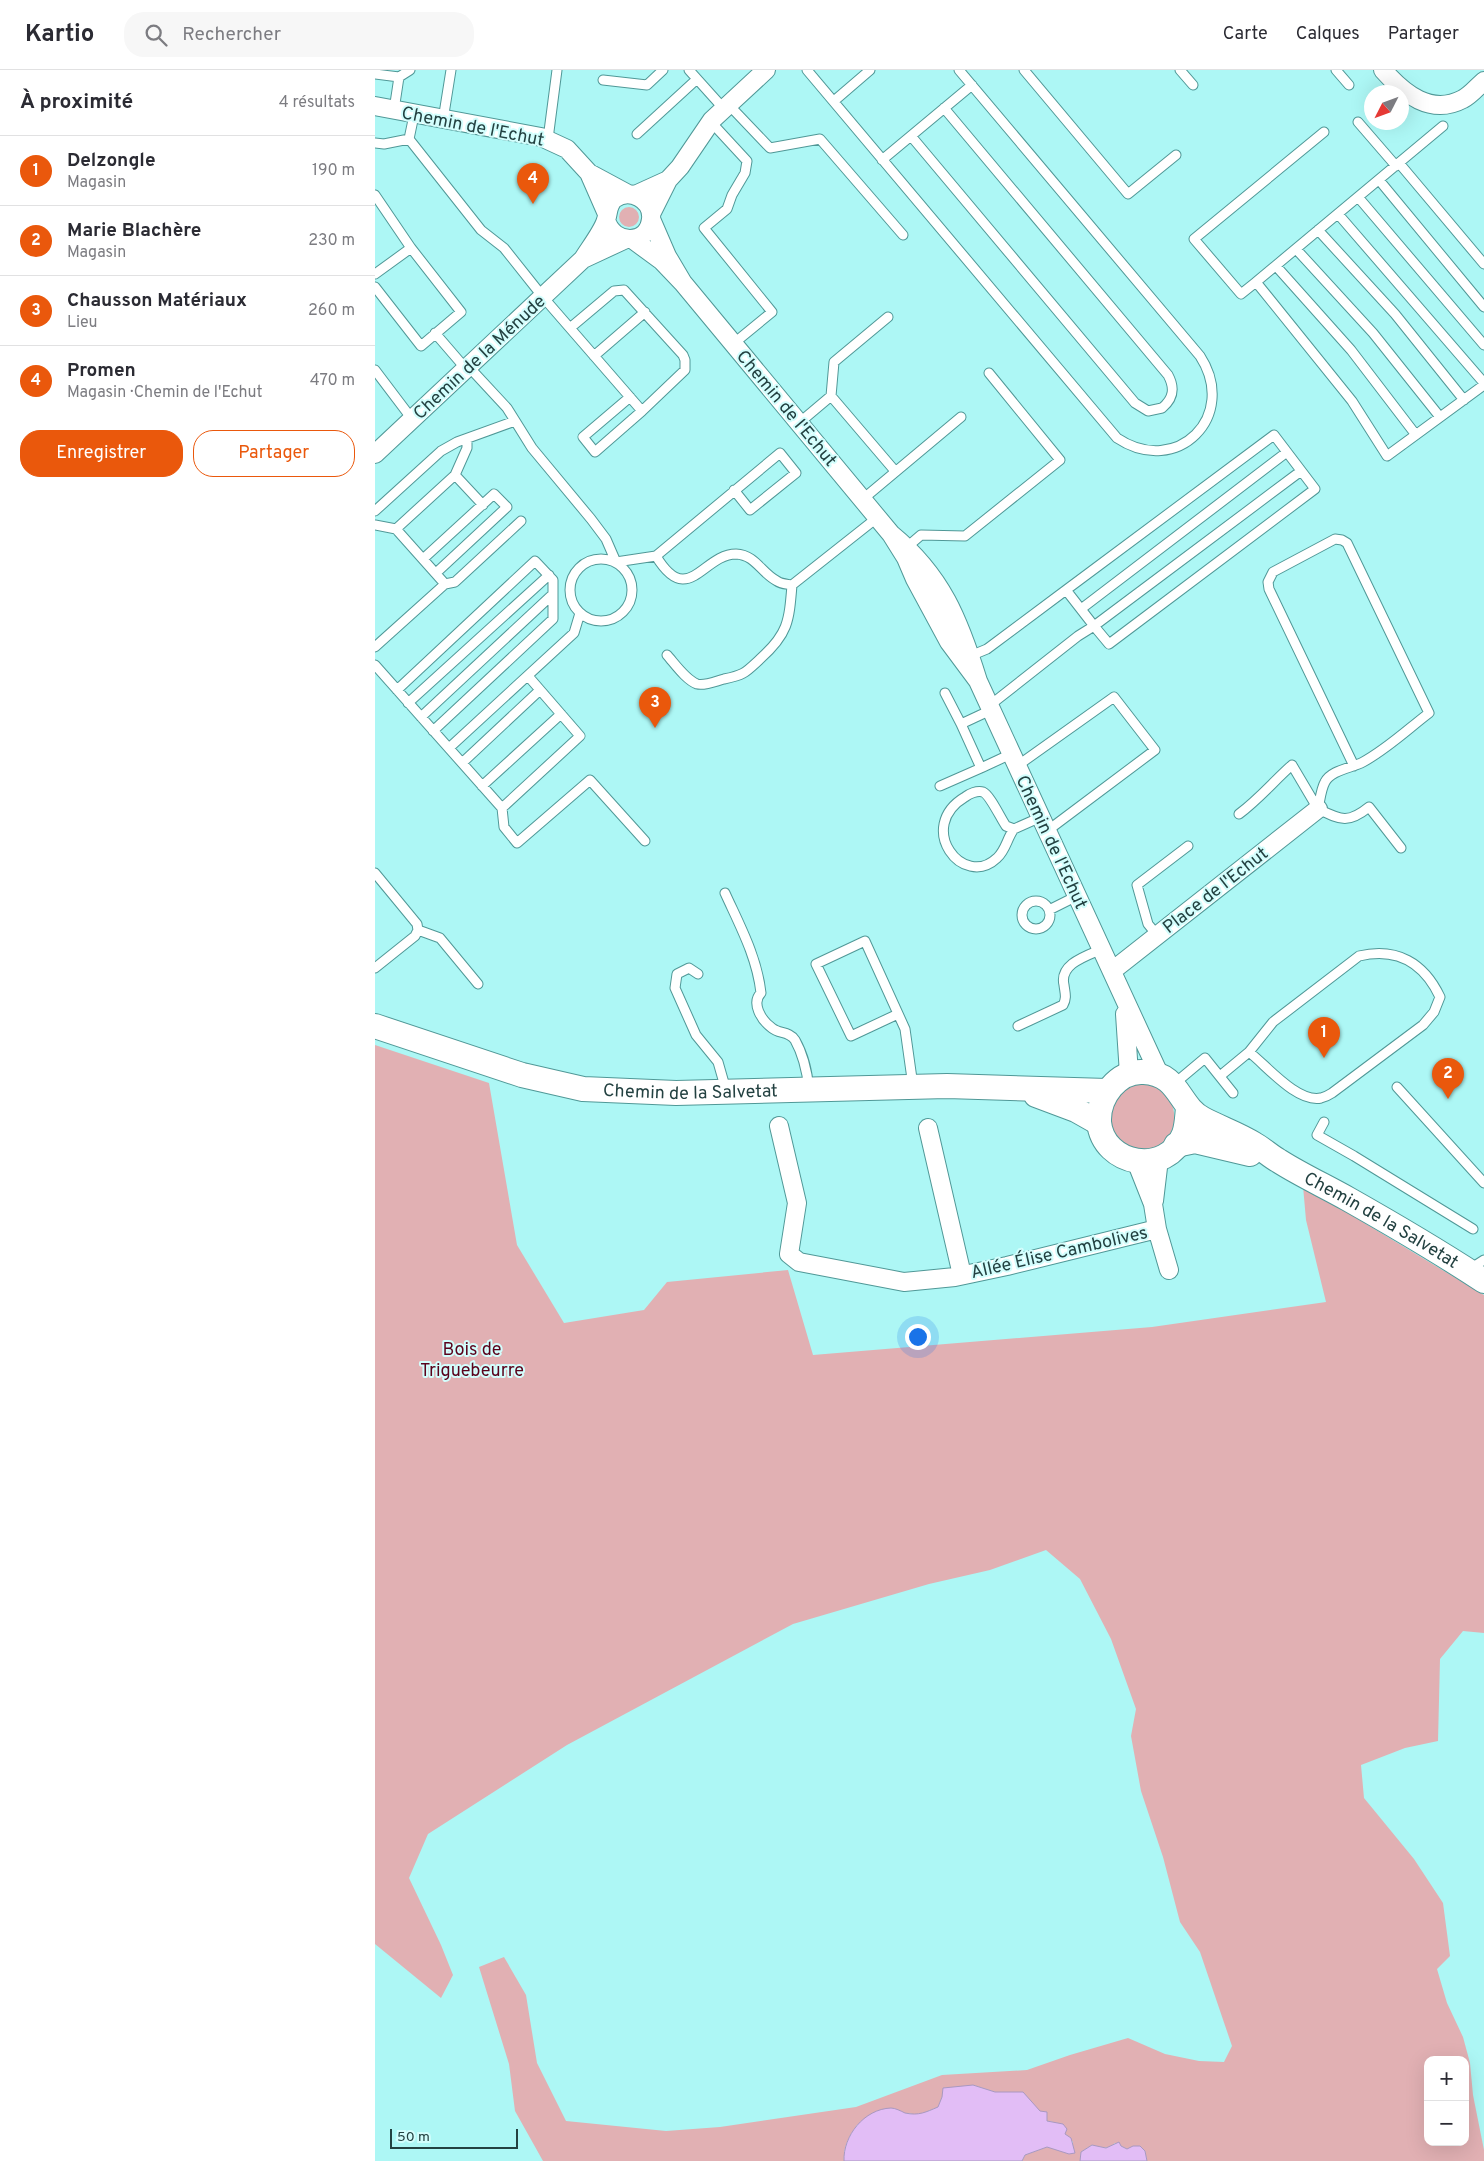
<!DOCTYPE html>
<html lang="fr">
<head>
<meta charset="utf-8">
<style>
	:root { --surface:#fff; --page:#f7f7f7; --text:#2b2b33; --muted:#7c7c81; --line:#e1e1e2; --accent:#ea580c }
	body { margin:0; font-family:Overpass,sans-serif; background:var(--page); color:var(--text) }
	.controls { position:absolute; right:15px; bottom:15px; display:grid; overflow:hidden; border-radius:10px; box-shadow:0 5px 20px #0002 }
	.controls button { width:45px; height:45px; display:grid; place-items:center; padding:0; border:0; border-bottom:1px solid var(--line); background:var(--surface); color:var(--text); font:25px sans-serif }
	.compass { position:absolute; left:989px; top:15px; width:45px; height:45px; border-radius:50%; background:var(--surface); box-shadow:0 5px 20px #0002; rotate:228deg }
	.scale { position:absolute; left:15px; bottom:12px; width:128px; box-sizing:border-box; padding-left:5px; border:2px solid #234141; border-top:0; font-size:14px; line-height:18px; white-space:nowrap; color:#234141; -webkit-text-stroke:4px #d3fefd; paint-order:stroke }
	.you { position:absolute; left:542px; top:1266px; width:18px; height:18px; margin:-12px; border:4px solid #fff; border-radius:50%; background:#1a73e8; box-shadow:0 0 0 8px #1a73e833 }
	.badge { display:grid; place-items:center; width:32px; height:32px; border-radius:50%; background:var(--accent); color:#fff; font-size:16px; font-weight:700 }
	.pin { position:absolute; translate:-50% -41px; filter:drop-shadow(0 1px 2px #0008) }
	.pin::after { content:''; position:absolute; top:26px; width:18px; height:15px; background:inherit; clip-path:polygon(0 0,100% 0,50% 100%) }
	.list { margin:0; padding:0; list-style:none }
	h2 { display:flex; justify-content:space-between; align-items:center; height:65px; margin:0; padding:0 20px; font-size:21px }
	h2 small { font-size:16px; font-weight:400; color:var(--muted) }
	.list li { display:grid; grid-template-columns:32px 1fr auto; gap:15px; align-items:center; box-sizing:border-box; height:70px; padding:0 20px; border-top:1px solid var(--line) }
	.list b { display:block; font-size:19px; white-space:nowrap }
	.list p { margin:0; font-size:16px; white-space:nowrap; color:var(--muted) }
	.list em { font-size:16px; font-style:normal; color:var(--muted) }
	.actions { display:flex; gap:10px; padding:15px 20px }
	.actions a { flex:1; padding:11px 0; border:1px solid var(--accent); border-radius:20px; text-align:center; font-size:18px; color:var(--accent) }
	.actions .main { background:var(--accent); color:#fff }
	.icon { flex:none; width:28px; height:28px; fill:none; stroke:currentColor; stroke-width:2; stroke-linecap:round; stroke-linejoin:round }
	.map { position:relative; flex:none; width:1109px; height:2091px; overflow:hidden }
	header { display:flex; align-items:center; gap:30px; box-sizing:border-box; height:70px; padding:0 25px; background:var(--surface); border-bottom:1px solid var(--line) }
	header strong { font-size:24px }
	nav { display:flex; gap:28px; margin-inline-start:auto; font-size:18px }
	.search { width:350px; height:45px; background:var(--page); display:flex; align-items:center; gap:12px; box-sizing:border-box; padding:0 18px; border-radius:20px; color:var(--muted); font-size:19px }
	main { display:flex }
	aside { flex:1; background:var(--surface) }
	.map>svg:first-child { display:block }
	.green { fill:#e1b0b3; fill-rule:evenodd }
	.water { fill:#e2bdf6; stroke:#a998c0 }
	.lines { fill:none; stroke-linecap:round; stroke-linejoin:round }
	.service-casing { stroke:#509897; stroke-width:11 }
	.minor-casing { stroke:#509897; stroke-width:20 }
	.secondary-casing { stroke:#509897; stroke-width:26 }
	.service { stroke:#fff; stroke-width:9 }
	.minor { stroke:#fff; stroke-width:18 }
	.secondary { stroke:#fff; stroke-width:24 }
	.labels { text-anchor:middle; stroke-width:4; stroke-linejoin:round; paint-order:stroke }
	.street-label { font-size:18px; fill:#234141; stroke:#d3fefd }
	.park-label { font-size:18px; fill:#5a021b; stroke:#d3fefd }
</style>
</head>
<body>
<header>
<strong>Kartio</strong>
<div class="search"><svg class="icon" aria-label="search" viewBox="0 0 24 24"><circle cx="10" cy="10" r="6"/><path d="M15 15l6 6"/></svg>Rechercher</div>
<nav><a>Carte</a><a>Calques</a><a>Partager</a></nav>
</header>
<main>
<aside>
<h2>À proximité<small>4 résultats</small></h2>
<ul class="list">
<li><span class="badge">1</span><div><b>Delzongle</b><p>Magasin</p></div><em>190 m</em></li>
<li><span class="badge">2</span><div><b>Marie Blachère</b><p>Magasin</p></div><em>230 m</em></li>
<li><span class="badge">3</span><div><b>Chausson Matériaux</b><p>Lieu</p></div><em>260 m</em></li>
<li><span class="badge">4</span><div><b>Promen</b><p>Magasin · Chemin de l'Echut</p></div><em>470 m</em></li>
</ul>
<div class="actions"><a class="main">Enregistrer</a><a>Partager</a></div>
</aside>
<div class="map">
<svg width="1109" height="2091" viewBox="0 0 1109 2091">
	<rect width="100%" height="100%" fill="#adf7f5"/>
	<path class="green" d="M244 147a10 10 0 1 1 20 0a10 10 0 1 1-20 0Z
		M0,975L114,1013L142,1175L189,1253L269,1240L292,1212L413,1200L438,1285L777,1257L951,1232L931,1150L928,1116L1109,1225V1563L1088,1561L1065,1589L1063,1671L1030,1678L986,1695L989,1728L1039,1789L1068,1833L1075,1886L1062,1899L1072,1933L1088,1967L1095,1993L1098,2025L1109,2080V2091H772L770,2081L752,2079L740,2073C733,2080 725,2078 717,2075L706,2082L705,2091H647L650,2085L672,2077L690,2082L698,2077V2072L678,2052L672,2051L648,2022H620L598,2015L567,2027L563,2037L544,2045L531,2043L482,2055C474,2067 468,2076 469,2091H168L140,2041L134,1994L104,1897L129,1887L151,1925L162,1993L191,2051L291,2061L345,2057L481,2037L567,2005L652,2000L695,1985L753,1968L790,1984L824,1991L849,1992L857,1976L825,1882L805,1852L788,1787L766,1721L756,1666L761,1639L736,1569L705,1509L671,1480L615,1500L554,1514L418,1554L192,1675L53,1764L34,1808L66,1875L78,1905L66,1928L0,1874ZM1053,1990H1090V2072H1053Z
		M763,1013C771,1014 778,1015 785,1019C807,1034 803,1071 777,1078C767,1081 757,1077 747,1075L735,1059L737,1030L752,1016Z"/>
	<path class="water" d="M598,2015L620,2022H648L665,2041L672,2042V2051L688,2054L692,2059L690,2064L696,2068L700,2083L694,2084L672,2077L650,2085L647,2091H469C468,2066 489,2039 516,2038C520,2038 526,2041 530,2043C544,2046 551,2042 563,2037L567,2027L568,2018Z
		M744,2072L746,2076L752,2079L758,2076H765L770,2081L772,2091H705L706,2082L717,2075L731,2078Z"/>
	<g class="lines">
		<g class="service-casing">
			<path id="service" d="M314,0L349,39
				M432,0L742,368C802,408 864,346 825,286L584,0
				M649,0L753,124L801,85
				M805,0L818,15
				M961,0L974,15
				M0,4L24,7L19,40
				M24,7L35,0
				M228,10L272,15L288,0
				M459,31L495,0
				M354,35L395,78L445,69L528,165
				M68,50L76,0
				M336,52L372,91L370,103L357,125L352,139L329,158L397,242L358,274
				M983,52L1021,96
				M1068,56L881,212L977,331L1012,386L1109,315
				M262,64L322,9
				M536,66L760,333L773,341L787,338C799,328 800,318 793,305L569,38
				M34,69L106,160L129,178L168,227L267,341L310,300V290L308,285L249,220L239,221L195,258
				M173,69L182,0
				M0,73L9,74L34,69L39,45
				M507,90L597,15
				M1024,93L1109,194
				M1004,110L1109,237
				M0,125L36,178L86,242L46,276L0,217
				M983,127L1109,275
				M963,144L1109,313
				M943,160L1020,244L1089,330
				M921,179L998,263L1065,347
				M901,196L976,280L1041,365
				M0,204L36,178
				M881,212L866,224L819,169L949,62
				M60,263L91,299
				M219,286L270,242
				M94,297L132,338L157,378L216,449L231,469L241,492L281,486
				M0,300L37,349
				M456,326L459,292L513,247
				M255,327L208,367L220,382L267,341
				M424,353L456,326L520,401
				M80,405L92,378V370
				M359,420L375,440L421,403L405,383L281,486C313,539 328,484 361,484C381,485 386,503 402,511C406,514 412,514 417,515
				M488,429L586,347
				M0,441L66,381L82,372L140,351
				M0,455L21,459L70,514L0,577
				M21,459L80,405L108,435
				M532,477L546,465L590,466L685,390L614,303
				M195 520a31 31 0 1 1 62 0a31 31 0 1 1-62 0Z
				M48,489L119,424L132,437L61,503
				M70,514L80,512L146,451
				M691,520L899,365L940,419L734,574L719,556L926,401
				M706,539L912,382
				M292,585C300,594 311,610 322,614C330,616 341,611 349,609C369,605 370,603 385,589C413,564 414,552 417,515L503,447
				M595,586L612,579L691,520L719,556L703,566L614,636
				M0,595L127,738L129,757L142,773L215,710L270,771
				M22,620L160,491L178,510V549L58,661
				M570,623L586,654
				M33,633L174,505
				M616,640L586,654L606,698L636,684
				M46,647L178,524
				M74,678L199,563L205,543
				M87,693L165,620
				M642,696L739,627L780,680L672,761
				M979,696L894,519L893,512L898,502L960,469L967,470L972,473L1054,643C1033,659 1012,679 988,692C977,698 956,700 950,712C946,719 945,730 943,739C966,750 973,754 994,737L1026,778
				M107,716L186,644
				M565,716L606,698
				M127,738L205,666L153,606
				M864,744C884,729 899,711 917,695L943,739
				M639,759C632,768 631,780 622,788C588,820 540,757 590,727C594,724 602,720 608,722C615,725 626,749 631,756L639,759L666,747
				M0,803L42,854L43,860L40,866L0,898
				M350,823C365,856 382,887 386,923C376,933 386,950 397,958C404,964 414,961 420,970C429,986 432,1001 434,1019
				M647 845a14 14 0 1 1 28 0a14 14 0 1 1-28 0Z
				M674,840L702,826
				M43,860L65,868L103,914
				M782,865L773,854L762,815L813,776
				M323,904L314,898L302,904L300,918L321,965L343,992L351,1020
				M523,944L476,966L441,894L490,871L530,959L538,1016
				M643,956L688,935C692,928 690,923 689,915C684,894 711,886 727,879
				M845,1006L874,982L898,952L984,886C1022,877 1049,893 1065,927L1059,942L1048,955L957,1023C954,1025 950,1027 946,1028C922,1033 891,995 874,982
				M799,1014L830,988L858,1023
				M1022,1017L1109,1113
				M949,1052L942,1065L979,1086L1098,1159
				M1095,1199L1109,1190"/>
		</g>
		<g class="minor-casing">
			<path id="minor" d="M1008,0C1029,24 1056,46 1088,29C1096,25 1102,17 1109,11
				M0,36L166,67L192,79L214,103
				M293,110L305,97L337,50L391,0
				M260,125L293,110L276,144
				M232,144L214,103L253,124
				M231,150C238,175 273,176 276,149C278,130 255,117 239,129C232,136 234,142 231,150C228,161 214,179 208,189L251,169
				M257,169L287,191L308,213L292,186L276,149
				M308,213L516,464
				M0,384L208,189
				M603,611L574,572L540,509L531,488L516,464C567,506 584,550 603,611L785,1006
				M737,901L943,739
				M750,944L754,1004
				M404,1056L422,1133L414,1184L424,1192L529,1212L580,1207L632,1196L782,1159L778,1134L761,1091
				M553,1058L587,1205
				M779,1131L784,1089
				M782,1159L794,1200"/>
		</g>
		<g class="secondary-casing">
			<g id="secondary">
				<path id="s1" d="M0,956L147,1005L208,1019L301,1023L572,1016L732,1021"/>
				<path d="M661,1025L701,1040L724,1053"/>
				<path id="s2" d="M813,1038C812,1047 812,1056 809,1064C792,1107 728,1096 724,1052C723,1027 743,1000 769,1002C805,1004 803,1036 828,1049C845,1058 863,1064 879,1074C888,1079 895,1086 904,1091C926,1105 950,1116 973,1129C1019,1155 1065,1182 1109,1211"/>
				<path d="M801,1075L820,1071L875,1084"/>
			</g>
		</g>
		<use href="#service" class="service"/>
		<use href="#minor" class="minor"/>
		<use href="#secondary" class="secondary"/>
	</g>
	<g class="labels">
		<g class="street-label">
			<text transform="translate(98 56) rotate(11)" y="6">Chemin de l'Echut</text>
			<text transform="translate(104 287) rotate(-43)" y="6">Chemin de la Ménude</text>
			<text transform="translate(412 338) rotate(50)" y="6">Chemin de l'Echut</text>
			<text transform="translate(677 772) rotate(65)" y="6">Chemin de l'Echut</text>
			<text transform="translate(840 820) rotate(-38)" y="6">Place de l'Echut</text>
			<text dy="6" stroke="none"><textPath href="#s1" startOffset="325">Chemin de la Salvetat</textPath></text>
			<text dy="6" stroke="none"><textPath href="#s2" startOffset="502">Chemin de la Salvetat</textPath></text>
			<text transform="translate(684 1182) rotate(-13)" y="6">Allée Élise Cambolives</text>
		</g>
		<g class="park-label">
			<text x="97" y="1285">Bois de<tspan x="97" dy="21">Triguebeurre</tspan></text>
		</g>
	</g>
</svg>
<div class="controls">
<button>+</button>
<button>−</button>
</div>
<svg class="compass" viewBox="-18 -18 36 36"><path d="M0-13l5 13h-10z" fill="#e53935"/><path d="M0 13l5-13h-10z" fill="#7c7c81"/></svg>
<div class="scale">50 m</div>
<div class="you"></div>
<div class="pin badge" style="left:949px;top:988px">1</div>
<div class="pin badge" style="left:1073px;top:1029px">2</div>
<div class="pin badge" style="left:280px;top:658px">3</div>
<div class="pin badge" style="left:158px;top:134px">4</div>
</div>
</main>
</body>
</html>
